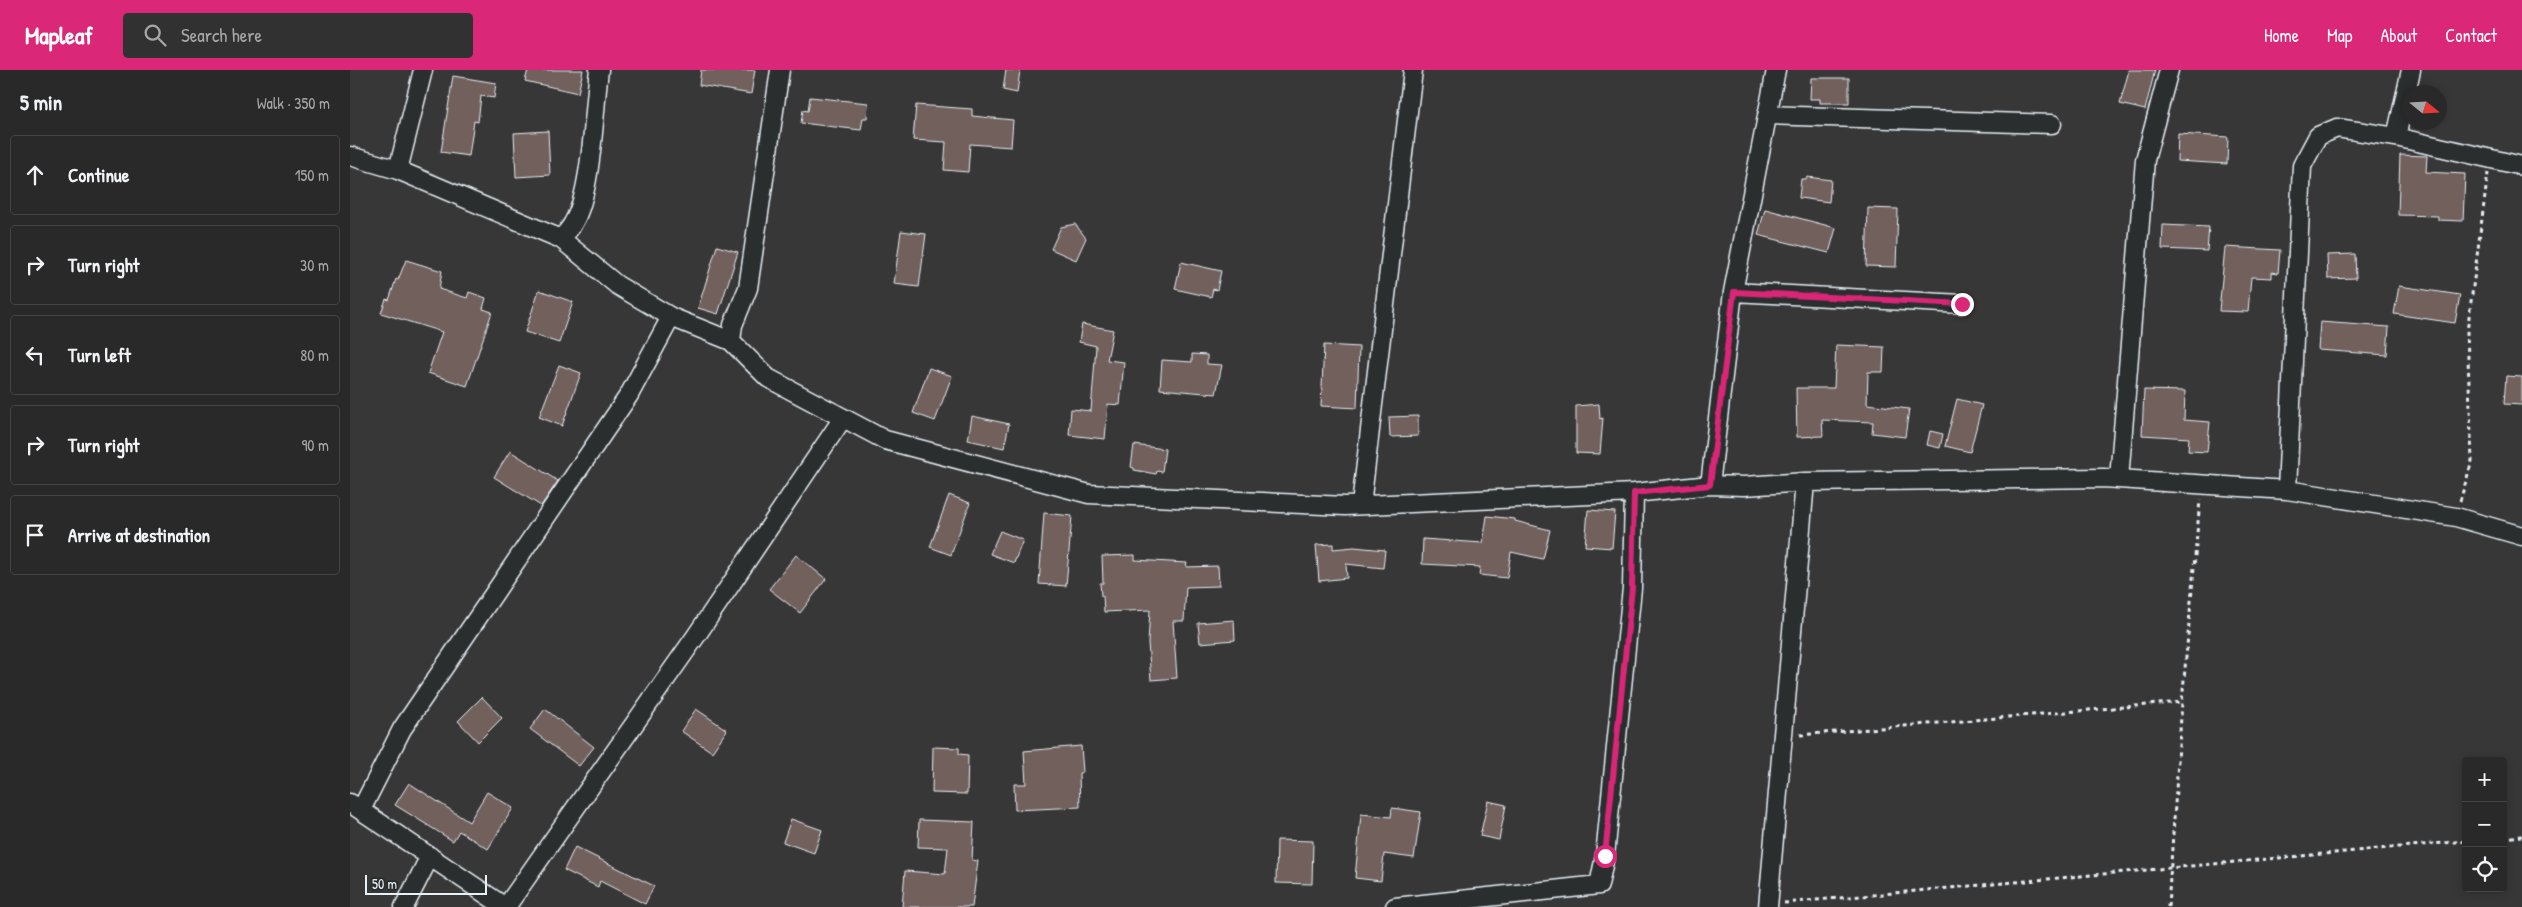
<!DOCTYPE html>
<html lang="en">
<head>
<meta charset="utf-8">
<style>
	:root { --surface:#2a2929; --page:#323131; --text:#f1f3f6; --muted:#a5a6a8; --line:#464546; --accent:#db2777 }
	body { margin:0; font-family:"Patrick Hand",sans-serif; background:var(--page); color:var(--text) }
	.controls { position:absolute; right:15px; bottom:15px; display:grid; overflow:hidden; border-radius:5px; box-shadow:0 2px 8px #0003 }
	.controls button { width:45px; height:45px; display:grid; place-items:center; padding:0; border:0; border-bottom:1px solid var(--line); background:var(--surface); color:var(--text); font:25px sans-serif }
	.compass { position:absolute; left:2052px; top:15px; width:45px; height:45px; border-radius:50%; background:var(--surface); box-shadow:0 2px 8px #0003; rotate:108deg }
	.scale { position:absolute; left:15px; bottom:12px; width:122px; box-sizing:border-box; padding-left:5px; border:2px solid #e8f1f8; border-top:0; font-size:14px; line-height:18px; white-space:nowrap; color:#e8f1f8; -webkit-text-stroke:4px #2a2d2e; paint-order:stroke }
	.stop { position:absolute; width:15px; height:15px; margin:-11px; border:4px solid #db2777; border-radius:50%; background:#fff }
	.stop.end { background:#db2777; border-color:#fff; box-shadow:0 1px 5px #0008 }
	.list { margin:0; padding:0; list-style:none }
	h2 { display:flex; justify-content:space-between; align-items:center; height:65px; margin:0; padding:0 20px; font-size:21px }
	h2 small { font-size:16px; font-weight:400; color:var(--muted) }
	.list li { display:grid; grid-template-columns:32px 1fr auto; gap:15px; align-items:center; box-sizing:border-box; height:80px; margin:0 10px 10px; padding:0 10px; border:1px solid var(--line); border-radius:5px }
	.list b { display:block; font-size:19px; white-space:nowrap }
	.list em { font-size:16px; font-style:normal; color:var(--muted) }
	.icon { flex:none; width:28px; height:28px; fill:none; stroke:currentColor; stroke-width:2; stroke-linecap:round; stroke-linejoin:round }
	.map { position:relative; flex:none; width:2172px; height:837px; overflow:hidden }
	header { display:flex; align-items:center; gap:30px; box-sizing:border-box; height:70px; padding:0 25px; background:var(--accent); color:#fff }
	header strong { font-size:24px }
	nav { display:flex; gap:28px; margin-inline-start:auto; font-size:18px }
	.search { width:350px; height:45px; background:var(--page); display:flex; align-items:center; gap:12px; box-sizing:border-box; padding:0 18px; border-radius:5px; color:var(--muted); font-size:19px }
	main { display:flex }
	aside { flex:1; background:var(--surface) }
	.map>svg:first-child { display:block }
	.building { fill:#72605c; stroke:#e8f1f8 }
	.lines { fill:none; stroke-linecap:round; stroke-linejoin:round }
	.minor-casing { stroke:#e8f1f8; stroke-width:21 }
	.path { stroke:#e8f1f8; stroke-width:3; stroke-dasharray:4 4; stroke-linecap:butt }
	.minor { stroke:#2a2d2e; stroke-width:18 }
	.route { stroke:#db2777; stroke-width:6 }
</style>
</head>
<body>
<header>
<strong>Mapleaf</strong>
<div class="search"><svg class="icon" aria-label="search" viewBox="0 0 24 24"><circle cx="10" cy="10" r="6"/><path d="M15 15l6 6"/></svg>Search here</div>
<nav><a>Home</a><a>Map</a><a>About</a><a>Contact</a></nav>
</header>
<main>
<aside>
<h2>5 min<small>Walk · 350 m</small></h2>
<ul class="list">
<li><svg class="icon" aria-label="ahead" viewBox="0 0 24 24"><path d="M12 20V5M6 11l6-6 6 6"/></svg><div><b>Continue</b></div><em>150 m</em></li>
<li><svg class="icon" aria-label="right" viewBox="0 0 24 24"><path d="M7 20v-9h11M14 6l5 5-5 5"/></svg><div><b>Turn right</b></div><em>30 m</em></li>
<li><svg class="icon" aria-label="left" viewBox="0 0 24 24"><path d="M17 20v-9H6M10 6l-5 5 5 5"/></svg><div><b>Turn left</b></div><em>80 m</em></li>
<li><svg class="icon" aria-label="right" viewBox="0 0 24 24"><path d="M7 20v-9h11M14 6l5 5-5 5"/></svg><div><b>Turn right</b></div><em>90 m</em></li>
<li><svg class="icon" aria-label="arrive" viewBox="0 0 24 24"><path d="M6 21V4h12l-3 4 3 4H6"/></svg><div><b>Arrive at destination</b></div></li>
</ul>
</aside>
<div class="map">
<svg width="2172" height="837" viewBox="0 0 2172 837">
	<rect width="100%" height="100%" fill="#383737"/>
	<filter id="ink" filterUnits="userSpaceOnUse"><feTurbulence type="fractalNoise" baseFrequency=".02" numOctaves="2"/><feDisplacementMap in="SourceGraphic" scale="10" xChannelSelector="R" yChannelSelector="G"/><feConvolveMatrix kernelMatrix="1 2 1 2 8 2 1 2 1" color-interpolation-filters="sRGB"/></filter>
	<g filter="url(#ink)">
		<path class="building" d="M178,0H233L228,23L175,11Z
			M351,0H405L401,24L349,15Z
			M656,0H670L667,23L653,20Z
			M1779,0H1805L1795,40L1770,34Z
			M103,6L146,13L144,28L131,26L128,52L124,51L119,86L91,82Z
			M1461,8H1499V33H1470V29H1460Z
			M460,27L518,33L517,48H513L511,60L451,53L453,40L458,41Z
			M566,35L622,39V46L663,50L661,77L620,74L618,102L594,100L596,72L563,70Z
			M198,61L200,105L166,107L164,63Z
			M1828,64L1878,67L1877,94L1827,91Z
			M2050,85L2077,86L2076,102L2115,104L2113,151L2088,150V146L2048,145Z
			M1457,107L1481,110L1479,132L1449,128L1451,109H1456Z
			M1518,138L1548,139L1546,197L1516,196Z
			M1415,139L1486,158L1479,183L1408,165Z
			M725,154L736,168L726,190L701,179L711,157Z
			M1813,155L1859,157L1857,181L1812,179Z
			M551,161L576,164L569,217L544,214Z
			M367,176L388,182L368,244L348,238Z
			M1875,177L1930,180L1928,203L1922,202V208L1901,207L1898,242L1869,241Z
			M2005,184L2006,208L1978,209L1977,185Z
			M56,190L92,201L89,219L117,228L119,222L136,228L133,239L142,242L117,316L78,303L92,262L31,243L36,229L39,230L46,209L48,210Z
			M831,192L871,201L867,220L863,219L861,227L825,219Z
			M2049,216L2110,225L2105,253L2044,244Z
			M189,220L223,232L209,273L175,262Z
			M1970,252L2039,257L2037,285L1968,280Z
			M732,254L763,260L757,290L774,292L770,335L758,334L755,369L719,365L721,339L741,341L746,276L729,272Z
			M974,275L1009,277L1007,338L971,336Z
			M1486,275L1534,277L1533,302H1518L1517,334L1559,339L1555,367L1522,363L1523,352L1472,350L1473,366L1447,367L1446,318H1484Z
			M842,284L857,285V294L872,295L866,324L810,319L812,290L842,292Z
			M209,295L231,303L212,356L189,347Z
			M579,298L602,306L585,351L563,343Z
			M2156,306L2172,307V335L2154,334Z
			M1794,320L1835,321L1834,350L1860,352L1857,382L1838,381L1839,368L1792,365Z
			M1607,329L1632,335L1620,382L1595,376Z
			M1249,334L1250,349L1253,348L1250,384L1226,383V336Z
			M622,346L659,354L654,378L618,370Z
			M1068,346V366L1040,367L1039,347Z
			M1580,361L1593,364L1590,378L1577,375Z
			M784,375L815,379L812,402L807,401L806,404L784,400V398L781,397Z
			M160,381L208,411L191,436L144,407Z
			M599,425L620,433L601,485L580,477Z
			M1238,440L1265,442L1262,478L1235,476Z
			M694,443L722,446L716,516L689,514Z
			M1137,446L1165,449V451L1200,460L1193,489L1161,482L1157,508L1129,505L1130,497L1072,494L1073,469L1133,473Z
			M650,461L673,470L664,493L640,484Z
			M983,474V479L1004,477L1035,480L1033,498L996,494L997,508L969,511L966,475Z
			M446,485L476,509L450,543L419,519Z
			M785,485V490L837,493L836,497L868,496L869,516L836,517L834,551H823L827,608L801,610L798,573L800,540L754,542L753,526H751L750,513H753L752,486Z
			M884,550L885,570L850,573L848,553Z
			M132,627L152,648L128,672L108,651Z
			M195,639L244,677L229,696L180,659Z
			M346,639L377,660L362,682L331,661Z
			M731,676L733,702L729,703L730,737L665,740L664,714H676L674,681Z
			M583,677L609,678V684L618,685L617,724L582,723Z
			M59,713L119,752L137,722L163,738L138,779L109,761L103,771L45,735Z
			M1138,731L1156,735L1149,770L1130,766Z
			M1042,738L1071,742L1064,788L1034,784L1031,811L1005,808L1011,744L1041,747Z
			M441,749L472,760L464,783L433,772Z
			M569,750L624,752L622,790L628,791L622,837H552L555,801L595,804L598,778L568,777Z
			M927,770L963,771L962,814L926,813Z
			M225,777L304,816L295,834L250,811L248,817L214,800Z"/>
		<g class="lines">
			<g class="minor-casing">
				<path id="minor" d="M1417,45L1702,54
					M2046,67L2061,0
					M0,86L48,100L211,169L267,215L321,247L381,271L418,308L535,370L739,424L995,436L1284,423L1360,415L1394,416L1455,412L1753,408L1937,420L2106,447L2172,466
					M48,100L73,0
					M211,169C215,164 220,159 223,153C242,123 244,38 249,0
					M1383,222L1612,234
					M381,271L383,255L398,218L430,0
					M1769,409L1795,90L1819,0
					M1360,415L1383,222L1426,0
					M1937,420L1952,96L1968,66L1987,58L2046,67L2172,96
					M1011,435L1063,0
					M0,733L155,837
					M11,740L52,659L279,325L321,247
					M54,837L80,786
					M156,837L346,566L493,348
					M1045,837L1249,815L1255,786L1282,518L1284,423
					M1418,837L1455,412"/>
			</g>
			<path class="path" d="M2110,431L2122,391L2117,262L2138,103
				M1450,665L1832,632
				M2153,768L2172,766
				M1434,833L2116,771
				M1818,837L1832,632L1850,430"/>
			<use href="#minor" class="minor"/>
		</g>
	</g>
	<g class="lines" filter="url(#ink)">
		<path class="route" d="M1255,786L1282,518L1284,423L1360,415L1384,222L1612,234"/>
	</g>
</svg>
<div class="controls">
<button>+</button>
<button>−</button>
<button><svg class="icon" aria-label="locate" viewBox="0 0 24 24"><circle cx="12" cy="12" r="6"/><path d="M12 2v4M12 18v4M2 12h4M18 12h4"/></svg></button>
</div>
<svg class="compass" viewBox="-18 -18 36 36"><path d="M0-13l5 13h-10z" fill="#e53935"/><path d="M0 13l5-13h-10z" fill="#a5a6a8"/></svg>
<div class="scale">50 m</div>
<div class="stop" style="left:1255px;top:786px"></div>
<div class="stop end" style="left:1612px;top:234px"></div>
</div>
</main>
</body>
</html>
